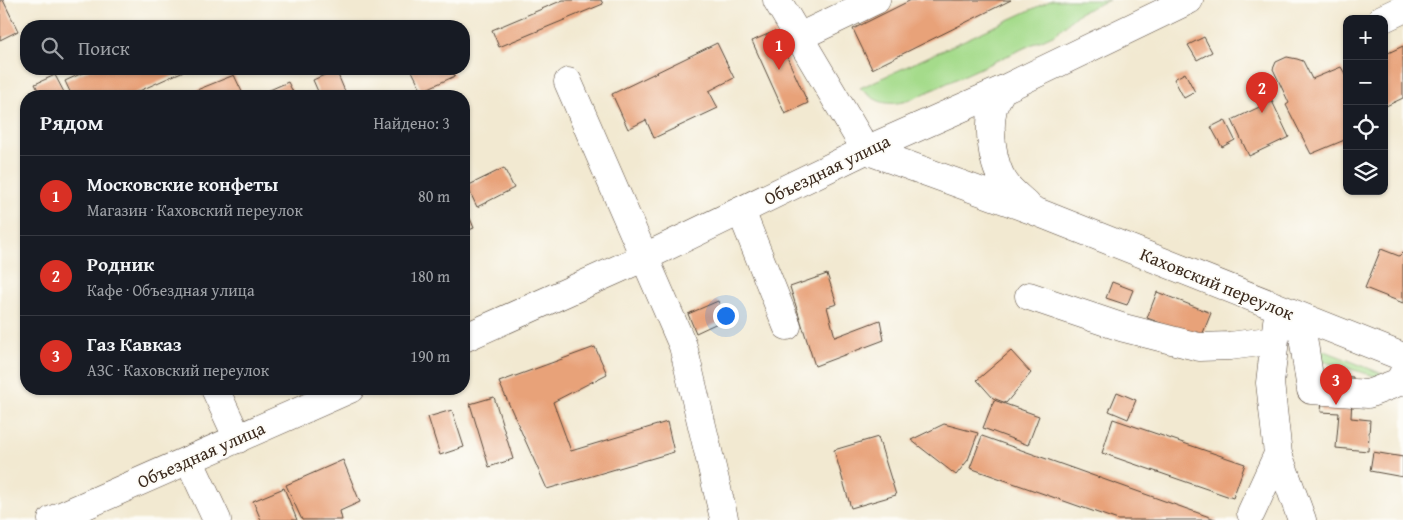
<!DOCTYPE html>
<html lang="ru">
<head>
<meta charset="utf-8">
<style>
	:root { --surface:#171b24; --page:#20242c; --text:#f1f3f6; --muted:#9ea1a6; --line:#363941; --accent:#d93025 }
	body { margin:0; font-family:"Gentium Book Plus",serif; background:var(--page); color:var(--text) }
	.controls { position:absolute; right:15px; top:15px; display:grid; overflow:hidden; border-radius:10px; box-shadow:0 1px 4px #0004 }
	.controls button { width:45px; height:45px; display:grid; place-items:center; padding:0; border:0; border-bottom:1px solid var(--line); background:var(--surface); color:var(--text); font:25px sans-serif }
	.you { position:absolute; left:725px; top:315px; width:18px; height:18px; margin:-12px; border:4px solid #fff; border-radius:50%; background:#1a73e8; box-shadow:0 0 0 8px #1a73e833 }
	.badge { display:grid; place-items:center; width:32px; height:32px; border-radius:50%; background:var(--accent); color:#fff; font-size:16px; font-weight:700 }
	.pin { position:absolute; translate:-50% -41px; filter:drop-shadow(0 1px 2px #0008) }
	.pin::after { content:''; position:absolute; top:26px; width:18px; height:15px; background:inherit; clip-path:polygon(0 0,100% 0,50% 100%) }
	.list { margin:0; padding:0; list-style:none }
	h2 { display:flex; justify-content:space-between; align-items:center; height:65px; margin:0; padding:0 20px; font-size:21px }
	h2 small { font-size:16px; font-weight:400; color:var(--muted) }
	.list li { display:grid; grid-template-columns:32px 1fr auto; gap:15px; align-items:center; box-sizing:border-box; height:80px; padding:0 20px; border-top:1px solid var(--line) }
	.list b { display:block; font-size:19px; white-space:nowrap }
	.list p { margin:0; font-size:16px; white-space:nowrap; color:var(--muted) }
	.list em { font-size:16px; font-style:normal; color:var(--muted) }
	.icon { flex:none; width:28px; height:28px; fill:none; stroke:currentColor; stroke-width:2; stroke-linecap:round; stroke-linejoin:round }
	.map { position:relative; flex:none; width:1403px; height:520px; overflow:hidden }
	.search { position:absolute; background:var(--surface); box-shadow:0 1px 4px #0004; left:20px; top:20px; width:450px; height:55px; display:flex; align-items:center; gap:12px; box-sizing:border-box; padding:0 18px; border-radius:20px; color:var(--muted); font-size:19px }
	.panel { position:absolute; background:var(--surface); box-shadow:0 1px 4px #0004; left:20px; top:90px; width:450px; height:305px; border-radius:20px }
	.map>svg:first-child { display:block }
	.green { fill:#a5db8b; stroke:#708254 }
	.building { fill:#e8a279 }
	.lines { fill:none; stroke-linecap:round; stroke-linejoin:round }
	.minor-casing { stroke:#564739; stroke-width:29 }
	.major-casing { stroke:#564739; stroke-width:29 }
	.minor { stroke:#fff; stroke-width:28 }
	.major { stroke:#fff; stroke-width:28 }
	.labels { text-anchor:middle; stroke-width:4; stroke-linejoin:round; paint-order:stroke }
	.street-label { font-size:18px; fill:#3b2a1e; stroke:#fdfcf7 }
</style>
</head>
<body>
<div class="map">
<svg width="1403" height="520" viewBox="0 0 1403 520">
	<rect width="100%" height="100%" fill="#fdfcf7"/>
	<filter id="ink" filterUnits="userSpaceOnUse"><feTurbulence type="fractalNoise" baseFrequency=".02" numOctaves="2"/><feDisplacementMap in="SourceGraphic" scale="10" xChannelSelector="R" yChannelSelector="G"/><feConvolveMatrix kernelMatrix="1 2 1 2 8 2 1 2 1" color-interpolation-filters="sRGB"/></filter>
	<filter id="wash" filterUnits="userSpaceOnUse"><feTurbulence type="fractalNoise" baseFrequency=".0096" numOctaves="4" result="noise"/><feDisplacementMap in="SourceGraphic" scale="20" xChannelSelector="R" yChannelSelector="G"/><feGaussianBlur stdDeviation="1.12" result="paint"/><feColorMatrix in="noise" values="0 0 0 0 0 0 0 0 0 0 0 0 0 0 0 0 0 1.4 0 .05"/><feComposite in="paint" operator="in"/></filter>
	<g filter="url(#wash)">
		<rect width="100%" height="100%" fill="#f2e9d1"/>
		<path class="green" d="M1052,0H1109L1079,13L1055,34L910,100C887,107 877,103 860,88Z
			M1320,349L1383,374L1382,378L1322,361L1318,355V351Z"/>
		<g id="blocks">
			<path class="building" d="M0,0H3L18,31L0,40Z
				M563,0H601L603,4L499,47L492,30Z
				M911,0H1011L872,69L853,29Z
				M775,31L808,103L785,114L752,41Z
				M1204,37L1212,52L1197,60L1188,45Z
				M717,43L734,78L709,91L718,108L654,138L646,120L628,129L612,94Z
				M1403,46V98L1384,107V55Z
				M1287,57L1297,59L1303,61L1312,79L1341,67L1347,77V139L1311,154L1286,105L1289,103L1273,69L1276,62Z
				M91,69H188L128,96H72L65,81Z
				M411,69H451L455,76L422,91Z
				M336,70L347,96H320L313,80Z
				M1185,73L1195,92L1184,98L1174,79Z
				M55,75L66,96H41L35,84Z
				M234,75L244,96H182Z
				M288,82L295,96H256Z
				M1272,101L1289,137L1249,156L1232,120Z
				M1225,120L1235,140L1222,147L1211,127Z
				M504,168L514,188L477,207L467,186Z
				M464,204L474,228L464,232Z
				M1381,249L1399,256L1403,252V303L1365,288Z
				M827,274L837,304L827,307L835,337L880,320L884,340L815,366L790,287Z
				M1112,282L1133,290L1127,305L1106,298Z
				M1157,292L1211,313L1201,338L1147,318Z
				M718,301L726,319L696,333L688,314Z
				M595,347L607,374L553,402L571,451L667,422L674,452L547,489L499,382Z
				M1011,351L1031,373L1006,403L993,398L977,380Z
				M1324,375L1353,377L1351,418L1370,420L1368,451L1336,448L1339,413L1321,412Z
				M1117,392L1136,400L1128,419L1109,411Z
				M494,397L513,459L489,467L470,404Z
				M994,400L1039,416L1028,445L983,428Z
				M452,410L464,447L440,455L428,417Z
				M1113,419L1245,464L1233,498L1102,453Z
				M944,424L978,433L968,460L956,475L911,440Z
				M982,436L1218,520H1118L970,468Z
				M878,437L896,495L851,508L834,450Z
				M1373,452L1403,457V477L1370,471Z
				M343,460L360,502L340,511L342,520H302L286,485Z
				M284,488L297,520H261L253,501Z"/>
		</g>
	</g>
	<g filter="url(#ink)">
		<use href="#blocks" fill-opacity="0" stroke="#564739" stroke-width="1"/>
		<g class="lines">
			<g class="minor-casing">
				<path id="minor" d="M777,0L866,150
					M1382,19L1403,9
					M799,37L876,0
					M568,82L683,346L724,518
					M741,211L787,326
					M1029,296L1124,328L1199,347L1230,346L1275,340
					M1300,317L1311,390L1368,394L1399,382L1403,374
					M1277,322L1270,383L1278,454L1302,520
					M215,389L238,439
					M189,460L217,520
					M1251,513L1278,454"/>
			</g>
			<g class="major-casing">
				<path id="major" d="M1002,90C999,96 995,102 993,108C988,128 992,166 1005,183C1010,191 1020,198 1027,205
					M866,150L1032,210L1403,357
					M464,338L645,257L866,150L1002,90L1189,0
					M52,520L350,389"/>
			</g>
			<use href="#minor" class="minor"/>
			<use href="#major" class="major"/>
		</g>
	</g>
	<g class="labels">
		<g class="street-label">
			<text transform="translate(827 170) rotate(-26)" y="6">Объездная улица</text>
			<text transform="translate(1217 284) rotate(22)" y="6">Каховский переулок</text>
			<text transform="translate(201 455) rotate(-24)" y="6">Объездная улица</text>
		</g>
	</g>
</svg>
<div class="controls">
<button>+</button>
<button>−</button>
<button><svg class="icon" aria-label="locate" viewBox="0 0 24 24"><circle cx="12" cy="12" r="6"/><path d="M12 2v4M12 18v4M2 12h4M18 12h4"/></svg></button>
<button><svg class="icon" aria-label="layers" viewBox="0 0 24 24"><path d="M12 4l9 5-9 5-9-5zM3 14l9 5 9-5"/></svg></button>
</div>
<div class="you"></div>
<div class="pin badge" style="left:779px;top:70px">1</div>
<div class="pin badge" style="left:1262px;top:113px">2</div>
<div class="pin badge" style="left:1336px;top:405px">3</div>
<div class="search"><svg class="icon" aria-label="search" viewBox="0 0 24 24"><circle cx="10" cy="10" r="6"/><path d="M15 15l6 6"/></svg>Поиск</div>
<section class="panel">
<h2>Рядом<small>Найдено: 3</small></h2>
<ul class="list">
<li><span class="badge">1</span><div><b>Московские конфеты</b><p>Магазин · Каховский переулок</p></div><em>80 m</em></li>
<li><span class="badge">2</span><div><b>Родник</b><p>Кафе · Объездная улица</p></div><em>180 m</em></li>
<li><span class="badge">3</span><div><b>Газ Кавказ</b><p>АЗС · Каховский переулок</p></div><em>190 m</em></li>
</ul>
</section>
</div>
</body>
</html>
